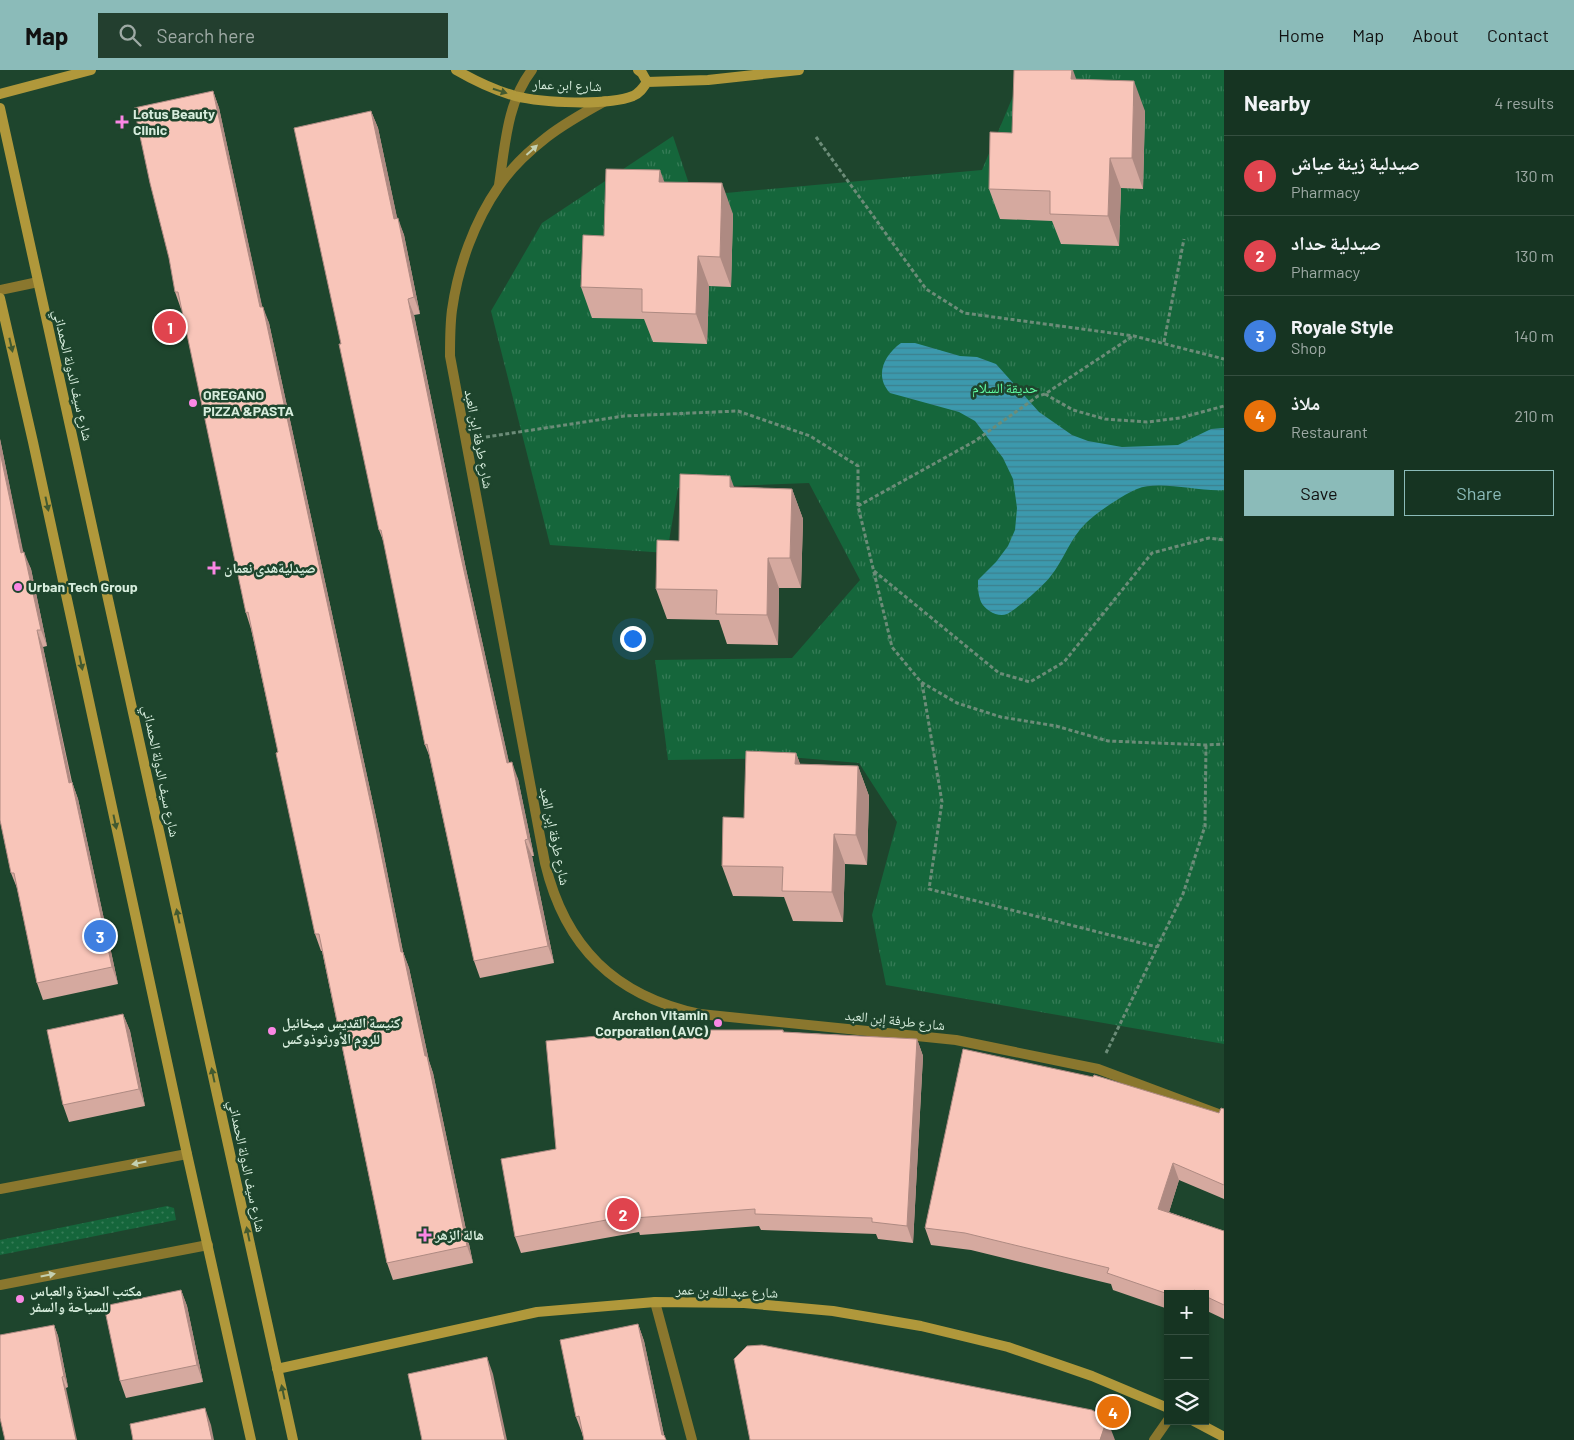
<!DOCTYPE html>
<html lang="en">
<head>
<meta charset="utf-8">
<style>
	:root { --surface:#163422; --page:#233f2f; --text:#f1f3f6; --muted:#9eaaa5; --line:#354f40; --accent:#8bbbb9 }
	body { margin:0; font-family:Barlow,"Noto Naskh Arabic",sans-serif; background:var(--page); color:var(--text) }
	.controls { position:absolute; right:15px; bottom:15px; display:grid; overflow:hidden; border-radius:0px; box-shadow:0 2px 8px #0003 }
	.controls button { width:45px; height:45px; display:grid; place-items:center; padding:0; border:0; border-bottom:1px solid var(--line); background:var(--surface); color:var(--text); font:25px sans-serif }
	.you { position:absolute; left:632px; top:568px; width:18px; height:18px; margin:-12px; border:4px solid #fff; border-radius:50%; background:#1a73e8; box-shadow:0 0 0 8px #1a73e833 }
	.badge { display:grid; place-items:center; width:32px; height:32px; border-radius:50%; background:var(--accent); color:#fff; font-size:16px; font-weight:700 }
	.pin { position:absolute; translate:-50% -50%; border:2px solid #fff; box-shadow:0 1px 5px #0006 }
	.list { margin:0; padding:0; list-style:none }
	h2 { display:flex; justify-content:space-between; align-items:center; height:65px; margin:0; padding:0 20px; font-size:21px }
	h2 small { font-size:16px; font-weight:400; color:var(--muted) }
	.list li { display:grid; grid-template-columns:32px 1fr auto; gap:15px; align-items:center; box-sizing:border-box; height:80px; padding:0 20px; border-top:1px solid var(--line) }
	.list b { display:block; font-size:19px; white-space:nowrap }
	.list p { margin:0; font-size:16px; white-space:nowrap; color:var(--muted) }
	.list em { font-size:16px; font-style:normal; color:var(--muted) }
	.actions { display:flex; gap:10px; padding:15px 20px }
	.actions a { flex:1; padding:11px 0; border:1px solid var(--accent); border-radius:0px; text-align:center; font-size:18px; color:var(--accent) }
	.actions .main { background:var(--accent); color:#111 }
	.icon { flex:none; width:28px; height:28px; fill:none; stroke:currentColor; stroke-width:2; stroke-linecap:round; stroke-linejoin:round }
	.map { position:relative; flex:none; width:1224px; height:1370px; overflow:hidden }
	header { display:flex; align-items:center; gap:30px; box-sizing:border-box; height:70px; padding:0 25px; background:var(--accent); color:#111 }
	header strong { font-size:24px }
	nav { display:flex; gap:28px; margin-inline-start:auto; font-size:18px }
	.search { width:350px; height:45px; background:var(--page); display:flex; align-items:center; gap:12px; box-sizing:border-box; padding:0 18px; border-radius:0px; color:var(--muted); font-size:19px }
	main { display:flex }
	aside { flex:1; background:var(--surface) }
	.map>svg:first-child { display:block }
	.grass { fill:url(#grass-dots) }
	.park { fill:url(#park-tufts) }
	.water { fill:url(#water-rules) }
	.lines { fill:none; stroke-linecap:round; stroke-linejoin:round }
	.path { stroke:#6c8c78; stroke-width:3; stroke-dasharray:4 2.5; stroke-linecap:butt }
	.street { stroke:#8a772e; stroke-width:10 }
	.secondary { stroke:#b0983b; stroke-width:10 }
	.wall { fill:#d5a99f }
	.shaded-wall { fill:#ae8a82 }
	.building { fill:#f8c5b9; stroke:#ae8a82 }
	.oneway { fill:#425a30 }
	.oneway2 { fill:#c4d0b1 }
	.poi-dot { fill:#fb87e5; stroke:#1e452d; stroke-width:2 }
	.labels { text-anchor:middle; stroke-width:5; stroke-linejoin:round; paint-order:stroke }
	.street-label { font-size:14px; fill:#d7eddd; stroke:#1e452d }
	.poi-label { font-size:14px; font-weight:bold; fill:#d7eddd; stroke:#1e452d; text-anchor:start }
	.park-label { font-size:14px; fill:#60fca2; stroke:#1e452d }
</style>
</head>
<body>
<header>
<strong>Map</strong>
<div class="search"><svg class="icon" aria-label="search" viewBox="0 0 24 24"><circle cx="10" cy="10" r="6"/><path d="M15 15l6 6"/></svg>Search here</div>
<nav><a>Home</a><a>Map</a><a>About</a><a>Contact</a></nav>
</header>
<main>
<div class="map">
<svg width="1224" height="1370" viewBox="0 0 1224 1370">
	<defs>
		<pattern id="grass-dots" width="8" height="8" patternUnits="userSpaceOnUse" patternTransform="scale(1.25)"><rect width="8" height="8" fill="#15663b"/><path d="M2 2h.1M6 6h.1" fill="none" stroke="#367c57" stroke-width="1.8" stroke-linecap="round"/></pattern>
		<pattern id="park-tufts" width="24" height="20" patternUnits="userSpaceOnUse" patternTransform="scale(1.25)"><rect width="24" height="20" fill="#15663b"/><path d="M3 7l-1-3M5 7V3M7 7l1-3M15 17l-1-3M17 17v-4M19 17l1-3" fill="none" stroke="#367c57"/></pattern>
		<pattern id="water-rules" width="6" height="5" patternUnits="userSpaceOnUse" patternTransform="scale(1.25)"><rect width="6" height="5" fill="#3c99ad"/><path d="M0 2.5h6" fill="none" stroke="#3d808d"/></pattern>
	</defs>
	<rect width="100%" height="100%" fill="#1e452d"/>
	<path class="grass" d="M167,1136L174,1138L176,1150L0,1185V1170Z"/>
	<path class="park" d="M1024,0H1224V974L886,915L872,845L897,752L859,693L801,688L668,690L655,590L792,588L860,510L809,413L678,418L667,483L550,475L491,241L542,153L673,66L693,126L982,100Z"/>
	<path class="water" d="M901,273H915L960,286L977,287L996,294L1039,342L1072,365L1088,371L1122,377L1178,375L1211,359L1224,358V420C1199,422 1159,410 1137,419C1124,424 1096,443 1086,453C1070,468 1064,490 1050,507C1043,516 1017,539 1007,544C998,548 985,540 981,532C978,524 978,518 978,510L996,492L1008,476L1015,460L1017,438L1013,409L1003,388L975,351L959,342L890,323C874,306 884,285 901,273Z"/>
	<g class="lines">
		<path class="path" d="M816,67L926,219L964,243L1134,266L1224,289
			M1164,272L1184,169
			M1045,324L1073,340L1105,349L1147,352L1180,348L1224,336
			M486,367L624,346L738,341L810,366L858,396V436L892,577L921,612L957,633L1001,647L1056,656L1108,671L1206,675L1224,674
			M858,436L975,371L1038,326L1045,324L1133,266
			M874,501L999,603L1030,612L1064,592L1152,483L1209,468L1224,470
			M922,613L942,732L929,819L1157,877
			M1106,983L1183,824L1205,756L1206,675"/>
		<path class="street" d="M605,31C585,42 565,53 547,67C529,81 511,98 499,116C474,152 458,197 452,240C450,255 450,271 450,286L545,793C565,877 615,926 700,944L956,970L1098,999L1224,1046
			M499,115C505,76 507,32 532,0
			M0,220L38,212
			M0,1119L187,1084
			M0,1215L208,1175
			M655,1232L692,1370
			M1154,1370L1168,1350"/>
		<path class="secondary" d="M456,0C475,11 494,20 515,26C543,33 607,36 633,26C640,23 643,18 647,12
			M638,0L642,3L647,12
			M647,12L708,10L799,0
			M0,24L91,0
			M0,38L293,1370
			M0,228L33,372L187,1084L251,1370
			M277,1299L537,1242L655,1232L744,1233L833,1241L921,1256L1008,1277L1092,1306L1168,1338
			M1194,1351L1224,1367"/>
	</g>
	<path class="wall" d="M1076,10L1145,41L1143,119L1121,118L1119,176L1061,174L1052,151L1000,149L989,119L1012,63Z
		M213,21L219,38L262,237L269,253L379,761L403,882L409,898L429,991L433,1003L473,1193L393,1210L387,1193L322,881H321L315,864L278,682L251,559L246,543L182,239H181L175,222Z
		M371,41L378,58L397,148L404,165L420,244L414,245L466,499L509,693L518,709L534,786H532L554,893L480,908L474,891L429,685L425,675L384,473L379,460L341,274Z
		M664,112L733,144L731,217L709,216L707,274L653,272L644,249L592,248L581,217L604,166Z
		M0,369L23,483L31,499L47,576L43,577L72,712L78,729L118,914L43,930L37,913L17,818L11,803L0,750Z
		M734,417L792,419L803,449L801,518H779L778,575L727,574L719,550L667,549L656,519L679,471Z
		M796,683L800,694L858,696L869,726L867,795L845,794L843,852L793,851L784,827L733,826L722,796L744,748Z
		M123,944L130,961L145,1036L69,1052L63,1035Z
		M783,960L784,962L917,969L923,986L913,1173L878,1169L876,1164L761,1160L759,1156L640,1165L639,1162L521,1183L515,1167Z
		M1224,1039V1129L1179,1110L1169,1142L1224,1161V1249L1205,1240V1224H1168V1239L1113,1220L1111,1214L971,1180L931,1175L925,1158L1219,1043Z
		M181,1220L187,1236L203,1312L126,1328L120,1311Z
		M638,1254L644,1271L664,1365L666,1370H584L582,1363L576,1347Z
		M54,1255L58,1266L68,1317L66,1318L5,1370Z"/>
	<path class="shaded-wall" d="M1072,0H1073L1083,28L1071,9Z
		M1134,11L1145,41L1143,119L1132,88Z
		M213,21L219,38L266,254L260,237Z
		M371,41L378,58L401,166L394,149Z
		M1110,88L1121,118L1119,176L1108,146Z
		M660,100L671,130L659,112Z
		M722,113L733,144L731,217L720,187Z
		M398,148L404,165L420,244L414,227Z
		M698,186L709,216L707,274L696,244Z
		M408,229L414,245L466,499L513,710L507,693L460,483Z
		M263,237L269,253L379,761L403,882L409,898L429,991L433,1003L473,1193L467,1176L425,986L401,882Z
		M0,369L27,500L21,483L0,382Z
		M730,406L741,436L730,417Z
		M792,419L803,449L801,518L790,488Z
		M24,482L31,499L47,576L41,560Z
		M768,488L779,518L778,575L767,545Z
		M37,560L43,577L75,730L69,713Z
		M796,683L807,713L795,694Z
		M512,692L518,709L534,786L528,769Z
		M858,696L869,726L867,795L856,765Z
		M72,712L78,729L118,914L112,897Z
		M834,764L845,794L843,852L832,822Z
		M525,770L532,786L554,893L548,876Z
		M123,944L130,961L145,1036L139,1019Z
		M917,969L923,986L913,1173L907,1156Z
		M1173,1093L1179,1110L1165,1155L1158,1139Z
		M181,1220L187,1236L203,1312L197,1295Z
		M638,1254L644,1271L665,1370L662,1365Z
		M54,1255L58,1266L68,1317L64,1306Z
		M487,1287L493,1304L507,1370H505Z
		M62,1307L66,1318L77,1370H76Z
		M205,1338L211,1355L214,1370H212Z
		M1107,1349L1115,1370H1100Z"/>
	<path class="building" d="M1014,0H1072L1071,9L1134,11L1132,88H1110L1108,146L1050,144V121L989,119L990,62L1012,63Z
		M213,21L260,237H263L373,744L401,882H403L425,986H427L467,1176L387,1193L319,864H315L276,683L278,682L248,542L246,543L178,222H175L169,188L150,113L134,38Z
		M371,41L394,149L398,148L414,227L408,229L460,483L507,693L512,692L528,769L525,770L548,876L474,891L427,674L425,675L381,460H379L339,274H341L294,58Z
		M606,99L660,100L659,112L722,113L720,187L698,186L696,244L642,242V219L581,217L583,165L604,166Z
		M0,382L21,483L24,482L41,560H37L69,713L72,712L112,897L37,913L14,803H11L0,750Z
		M680,404L730,406V417L792,419L790,488H768L767,545L716,544L717,520L656,519L657,470L679,471Z
		M746,681L796,683L795,694L858,696L856,765L834,764L832,822L782,821L783,797L722,796L723,747L744,748Z
		M123,944L139,1019L63,1035L47,960Z
		M659,960H783V962L917,969L907,1156L872,1152V1148L755,1144V1139L634,1148L633,1145L515,1167L501,1089L556,1079L546,971Z
		M963,979L1093,1007L1094,1005L1219,1043L1221,1038L1224,1039V1115L1173,1093L1158,1139L1224,1161V1235L1205,1226V1224H1201L1194,1220L1193,1224H1168L1107,1203L1109,1198L965,1163L925,1158Z
		M181,1220L197,1295L120,1311L104,1236Z
		M638,1254L662,1365H664L666,1370H584L579,1346L576,1347L560,1270Z
		M54,1255L64,1306L62,1307L76,1370H5L0,1348V1265Z
		M762,1275L1092,1340L1107,1349L1100,1370H750L734,1289L747,1276Z
		M487,1287L505,1370H422L408,1304Z
		M205,1338L212,1370H133L130,1354Z"/>
	<defs><path id="oneway-solid" d="M-6-.8H1V-3.2L6.5 0L1 3.2V.8H-6Z" transform="scale(1.25)"/></defs>
	<g class="oneway">
		<use href="#oneway-solid" transform="translate(500 21) rotate(18)"/>
		<use href="#oneway-solid" transform="translate(11 275) rotate(77)"/>
		<use href="#oneway-solid" transform="translate(47 434) rotate(78)"/>
		<use href="#oneway-solid" transform="translate(81 593) rotate(78)"/>
		<use href="#oneway-solid" transform="translate(115 752) rotate(78)"/>
		<use href="#oneway-solid" transform="translate(178 846) rotate(-102)"/>
		<use href="#oneway-solid" transform="translate(213 1005) rotate(-102)"/>
		<use href="#oneway-solid" transform="translate(248 1164) rotate(-102)"/>
		<use href="#oneway-solid" transform="translate(283 1322) rotate(-102)"/>
	</g>
	<g class="oneway2">
		<use href="#oneway-solid" transform="translate(532 80) rotate(-42)"/>
		<use href="#oneway-solid" transform="translate(139 1093) rotate(169)"/>
		<use href="#oneway-solid" transform="translate(48 1205) rotate(-11)"/>
	</g>
	<g class="poi-dot">
		<path d="M119.5 44.5h5v5h5v5h-5v5h-5v-5h-5v-5h5z"/>
		<circle cx="193" cy="333" r="5"/>
		<path d="M211.5 490.5h5v5h5v5h-5v5h-5v-5h-5v-5h5z"/>
		<circle cx="18" cy="517" r="5"/>
		<circle cx="718" cy="953" r="5"/>
		<circle cx="272" cy="961" r="5"/>
		<path d="M422.5 1157.5h5v5h5v5h-5v5h-5v-5h-5v-5h5z"/>
		<circle cx="20" cy="1229" r="5"/>
	</g>
	<g class="labels">
		<g class="street-label">
			<text transform="translate(567 15) rotate(2)" y="5">شارع ابن عمار</text>
			<text transform="translate(73 305) rotate(77)" y="5">شارع سيف الدولة الحمداني</text>
			<text transform="translate(479 369) rotate(79)" y="5">شارع طرفة إبن العبد</text>
			<text transform="translate(161 701) rotate(78)" y="5">شارع سيف الدولة الحمداني</text>
			<text transform="translate(555 766) rotate(78)" y="5">شارع طرفة إبن العبد</text>
			<text transform="translate(895 950) rotate(6)" y="5">شارع طرفة إبن العبد</text>
			<text transform="translate(247 1096) rotate(78)" y="5">شارع سيف الدولة الحمداني</text>
			<text transform="translate(727 1221) rotate(2)" y="5">شارع عبد الله بن عمر</text>
		</g>
		<g class="poi-label">
			<text x="133" y="49">Lotus Beauty<tspan x="133" dy="16">Clinic</tspan></text>
			<text x="203" y="330">OREGANO<tspan x="203" dy="16">PIZZA &amp;PASTA</tspan></text>
			<text x="224" y="503">صيدليةهدى نعمان</text>
			<text x="28" y="522">Urban Tech Group</text>
			<text x="708" y="950" text-anchor="end">Archon Vitamin<tspan x="708" dy="16">Corporation (AVC)</tspan></text>
			<text x="282" y="958">كنيسة القديس ميخائيل<tspan x="282" dy="16">للروم الأورثوذوكس</tspan></text>
			<text x="435" y="1170">هالة الزهر</text>
			<text x="30" y="1226">مكتب الحمزة والعباس<tspan x="30" dy="16">للسياحة والسفر</tspan></text>
		</g>
		<g class="park-label">
			<text x="1005" y="323">حديقة السلام</text>
		</g>
	</g>
</svg>
<div class="controls">
<button>+</button>
<button>−</button>
<button><svg class="icon" aria-label="layers" viewBox="0 0 24 24"><path d="M12 4l9 5-9 5-9-5zM3 14l9 5 9-5"/></svg></button>
</div>
<div class="you"></div>
<div class="pin badge" style="left:170px;top:257px;background:#e0444e">1</div>
<div class="pin badge" style="left:623px;top:1144px;background:#e0444e">2</div>
<div class="pin badge" style="left:100px;top:866px;background:#3f7fe0">3</div>
<div class="pin badge" style="left:1113px;top:1342px;background:#e8710a">4</div>
</div>
<aside>
<h2>Nearby<small>4 results</small></h2>
<ul class="list">
<li><span class="badge" style="background:#e0444e">1</span><div><b>صيدلية زينة عياش</b><p>Pharmacy</p></div><em>130 m</em></li>
<li><span class="badge" style="background:#e0444e">2</span><div><b>صيدلية حداد</b><p>Pharmacy</p></div><em>130 m</em></li>
<li><span class="badge" style="background:#3f7fe0">3</span><div><b>Royale Style</b><p>Shop</p></div><em>140 m</em></li>
<li><span class="badge" style="background:#e8710a">4</span><div><b>ملاذ</b><p>Restaurant</p></div><em>210 m</em></li>
</ul>
<div class="actions"><a class="main">Save</a><a>Share</a></div>
</aside>
</main>
</body>
</html>
